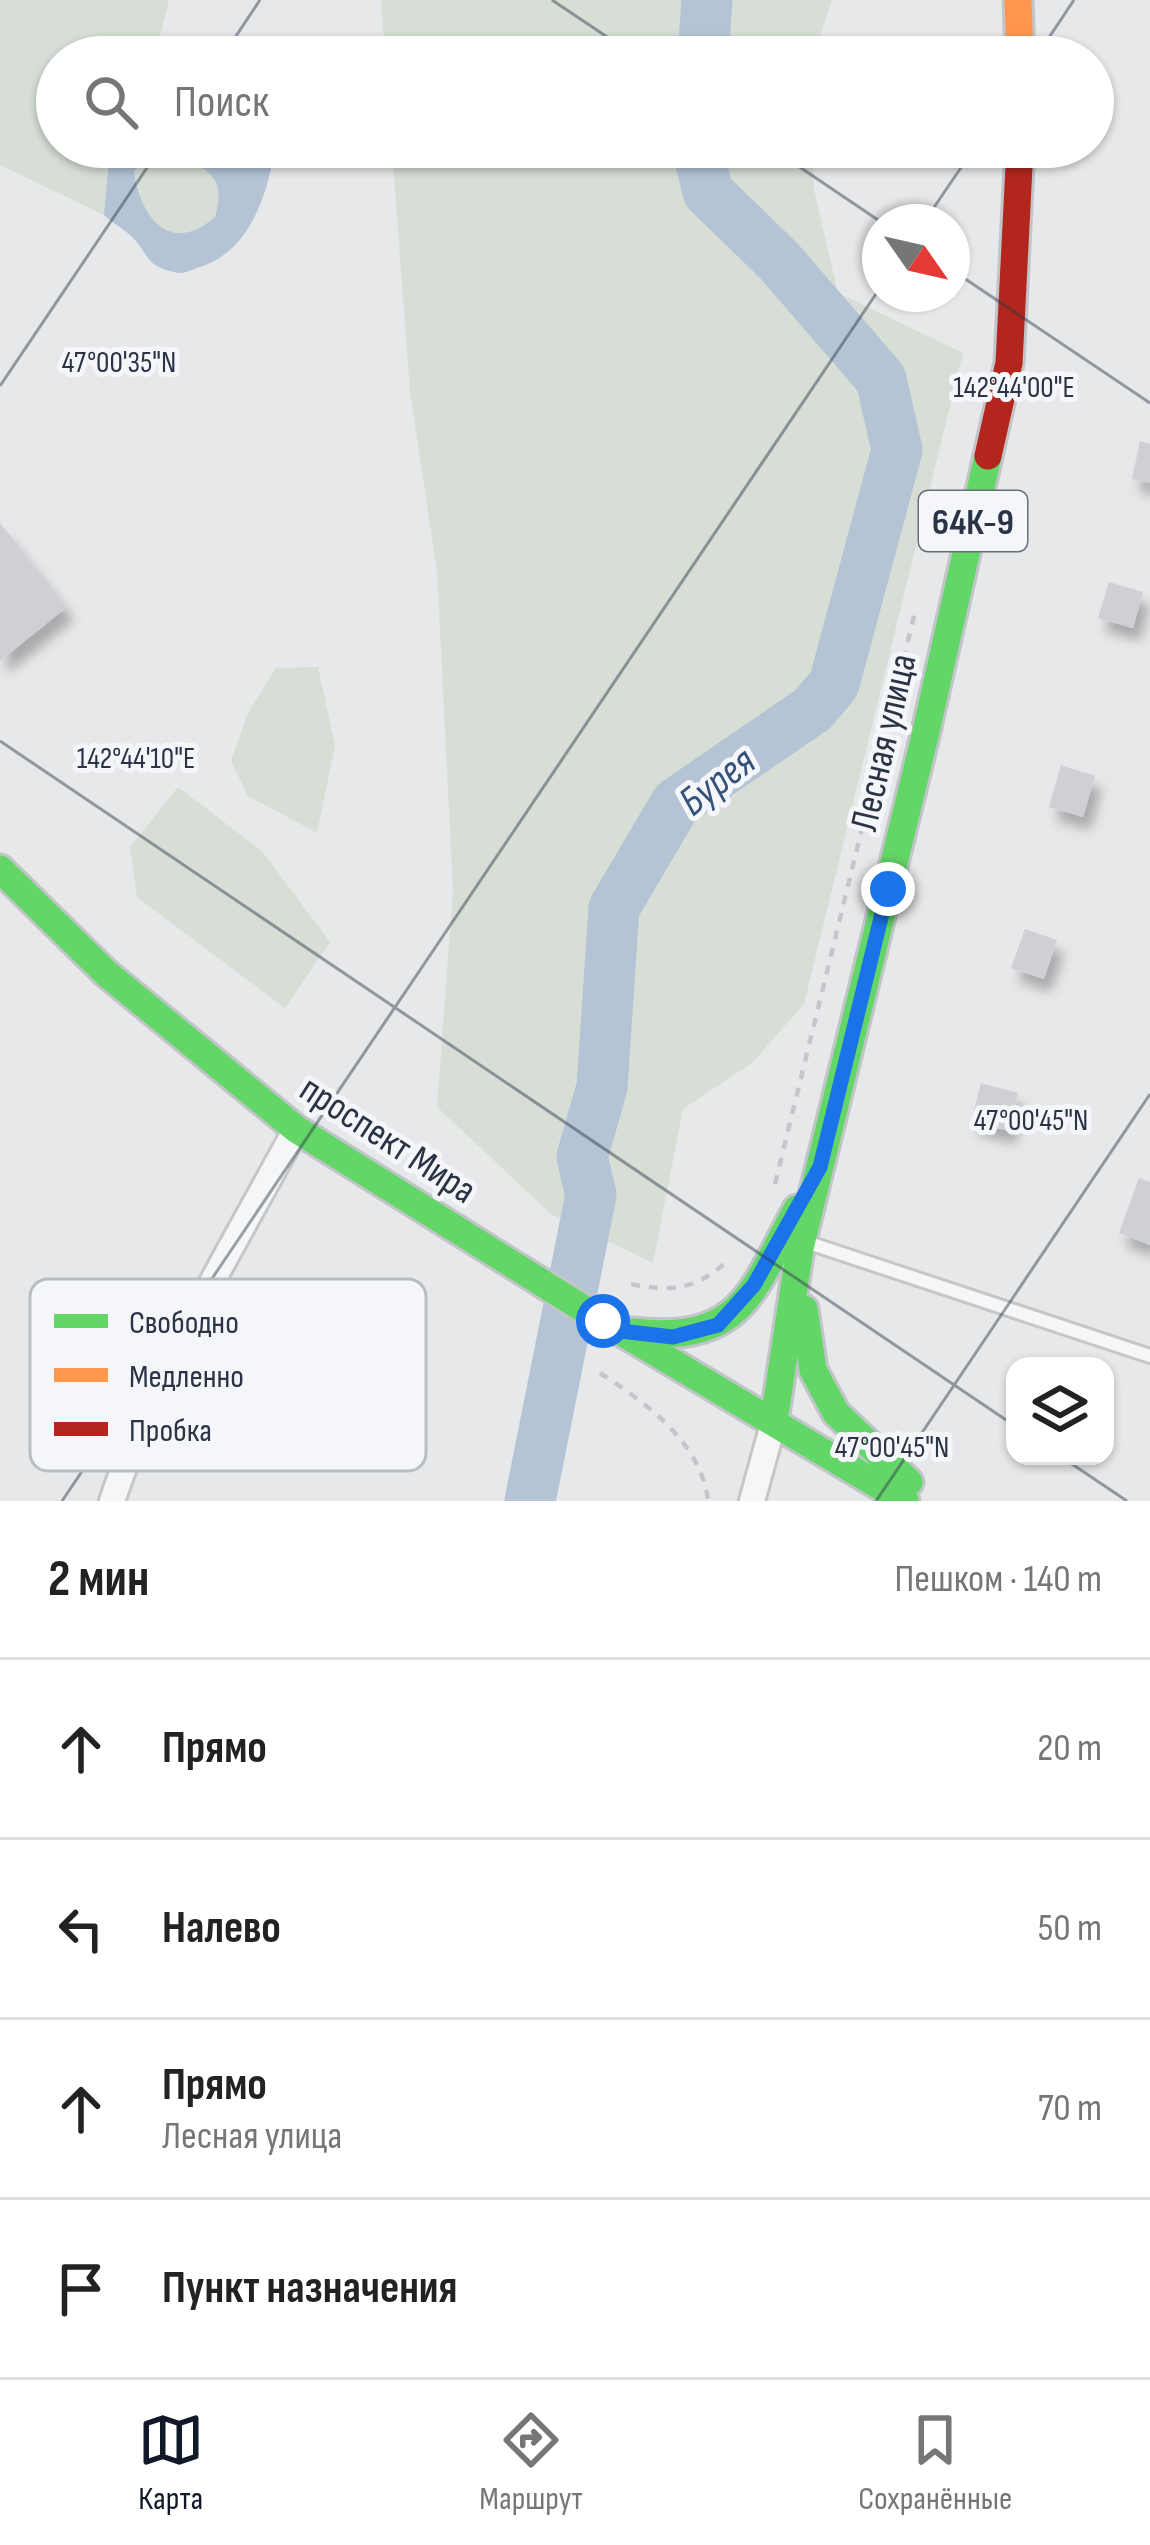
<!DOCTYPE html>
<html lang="ru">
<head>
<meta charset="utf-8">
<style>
	:root { --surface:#fff; --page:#f6f6f6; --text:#222; --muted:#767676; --line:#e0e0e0; --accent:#111827 }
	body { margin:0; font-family:"Sofia Sans Condensed",sans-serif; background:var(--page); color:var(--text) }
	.controls { position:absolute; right:36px; bottom:36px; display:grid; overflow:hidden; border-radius:24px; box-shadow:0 3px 9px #0004 }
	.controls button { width:108px; height:108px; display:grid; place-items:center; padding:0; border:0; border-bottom:3px solid var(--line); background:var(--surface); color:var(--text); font:60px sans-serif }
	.compass { position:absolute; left:862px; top:204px; width:108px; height:108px; border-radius:50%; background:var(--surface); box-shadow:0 3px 9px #0004; rotate:124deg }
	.stop { position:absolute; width:36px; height:36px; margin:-27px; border:9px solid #1a73e8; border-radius:50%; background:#fff }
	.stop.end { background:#1a73e8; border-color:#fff; box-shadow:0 3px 12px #0008 }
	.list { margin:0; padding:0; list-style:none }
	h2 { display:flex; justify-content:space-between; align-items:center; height:156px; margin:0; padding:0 48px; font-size:51px }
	h2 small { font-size:39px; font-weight:400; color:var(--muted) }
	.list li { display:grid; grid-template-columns:78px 1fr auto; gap:36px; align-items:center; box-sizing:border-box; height:180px; padding:0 48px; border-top:3px solid var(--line) }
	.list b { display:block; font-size:45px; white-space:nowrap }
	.list p { margin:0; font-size:39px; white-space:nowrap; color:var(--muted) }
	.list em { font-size:39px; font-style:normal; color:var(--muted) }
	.icon { flex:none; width:66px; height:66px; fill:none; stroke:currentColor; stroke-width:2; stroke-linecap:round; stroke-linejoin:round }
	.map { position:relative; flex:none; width:1150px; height:1501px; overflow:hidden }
	.search { position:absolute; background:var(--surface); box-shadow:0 3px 9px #0004; left:36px; right:36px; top:36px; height:132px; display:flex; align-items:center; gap:30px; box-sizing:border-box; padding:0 42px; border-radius:66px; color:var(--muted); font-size:45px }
	.sheet { height:876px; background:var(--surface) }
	nav { display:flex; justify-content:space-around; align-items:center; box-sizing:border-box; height:168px; border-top:3px solid var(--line); background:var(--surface); font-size:33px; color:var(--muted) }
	nav a { display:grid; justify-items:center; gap:6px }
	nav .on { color:var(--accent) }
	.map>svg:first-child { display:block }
	.green { fill:#d6ded6 }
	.water { fill:#b4c4d5; fill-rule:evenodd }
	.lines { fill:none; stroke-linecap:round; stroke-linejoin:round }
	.river { stroke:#b4c4d5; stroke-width:51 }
	.building { fill:#ced0d3; filter:url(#shadow) }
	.lane-casing { stroke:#c4c6c8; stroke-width:18 }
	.street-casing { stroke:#c4c6c8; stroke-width:30 }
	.fast-casing { stroke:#c2c5c8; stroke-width:33 }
	.slow-casing { stroke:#c2c5c8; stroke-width:33 }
	.jam-casing { stroke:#c2c5c8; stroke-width:33 }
	.path { stroke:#c5c6ca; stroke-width:4.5; stroke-dasharray:9 9; stroke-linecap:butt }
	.lane { stroke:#f5f6f7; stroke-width:12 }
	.street { stroke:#f5f6f7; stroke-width:24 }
	.fast { stroke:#63d668; stroke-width:27 }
	.slow { stroke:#ff974d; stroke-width:27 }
	.jam { stroke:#b3261e; stroke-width:27 }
	.route { stroke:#1a73e8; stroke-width:15 }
	.ticks { fill:none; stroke:#2b3445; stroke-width:3; stroke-opacity:0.45 }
	.labels { text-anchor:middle; stroke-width:10; stroke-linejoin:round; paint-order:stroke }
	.shield { fill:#f4f6f9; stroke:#676e7b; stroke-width:3 }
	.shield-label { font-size:36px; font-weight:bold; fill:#2b3445 }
	.street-label { font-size:39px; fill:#2b3445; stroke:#f4f6f9 }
	.water-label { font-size:42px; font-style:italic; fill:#34527a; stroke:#f4f6f9 }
	.key { fill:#f4f6f9; stroke:#b8bcc3; stroke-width:3 }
	.key-label { font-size:33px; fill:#2b3445 }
	.ticks-label { font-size:30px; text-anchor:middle; fill:#2b3445; stroke:#f4f6f9; stroke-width:10; stroke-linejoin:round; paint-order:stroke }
</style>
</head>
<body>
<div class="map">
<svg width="1150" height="1501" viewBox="0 0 1150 1501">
	<defs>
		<filter id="shadow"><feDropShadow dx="7" dy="13" stdDeviation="6" flood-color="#0004"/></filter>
	</defs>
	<rect width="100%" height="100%" fill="#e6e8ea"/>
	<path class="green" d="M0,0H169L155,57H57V147H110L104,215L0,165Z
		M381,0H832L813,57H385Z
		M392,147H812L814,190L838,293L963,353L804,1004L752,1063L683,1109L653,1263L551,1214L437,1107L453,891L437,571L410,392Z
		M172,154C207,168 227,176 215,217C170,256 140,217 134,170C146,158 155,155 172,154Z
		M318,667L335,745L317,833L248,796L231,761L247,715L276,668Z
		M178,787L262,851L330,942L285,1008L137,897L130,847Z"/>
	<path class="water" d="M110,147H275C268,194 250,251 200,267C191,270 183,275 174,272C145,266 149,254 133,238C125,229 113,224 104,215ZM172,154C207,168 227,176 215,217C170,256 140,217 134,171C146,158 155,155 172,154Z"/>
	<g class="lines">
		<path class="river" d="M703,57L707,0
			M530,1501L591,1195L582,1157L602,1087L614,908L676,803L813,709L834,684L897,450L881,379L779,261L708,192L697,147"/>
	</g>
	<path class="building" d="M1140,441L1150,444V483L1132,479Z
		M0,523L67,607L0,661Z
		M1109,582L1143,592L1133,628L1098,618Z
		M1061,765L1095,776L1083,817L1049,807Z
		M1025,929L1057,940L1044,979L1011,968Z
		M981,1083L1018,1093L1009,1131L971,1122Z
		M1139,1178L1150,1182V1245L1119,1233Z"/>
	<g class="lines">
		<g class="lane-casing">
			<path id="lane" d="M809,1243L1150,1356"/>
		</g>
		<g class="street-casing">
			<path id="street" d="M112,1501C156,1371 231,1250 296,1129
				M752,1501L774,1421"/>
		</g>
		<g class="fast-casing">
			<path id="fast" d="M0,869L106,973L296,1129L603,1321L905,1501
				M804,1309L813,1370L836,1413L909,1482
				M632,1332C742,1344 751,1294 797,1209
				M774,1421L800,1248L924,740L988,456"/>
		</g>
		<g class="slow-casing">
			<path id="slow" d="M1018,0L1020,57"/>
		</g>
		<g class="jam-casing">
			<path id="jam" d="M988,456L1009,363L1020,147"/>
		</g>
		<path class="path" d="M775,1184L915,612
			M631,1284C669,1292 695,1290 725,1263
			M600,1373C646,1403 701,1442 708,1501"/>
		<use href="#lane" class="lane"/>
		<use href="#street" class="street"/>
		<use href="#fast" class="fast"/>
		<use href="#slow" class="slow"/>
		<use href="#jam" class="jam"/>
	</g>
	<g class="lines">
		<path class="route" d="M603,1321L620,1331L673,1337L718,1325L754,1285L820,1167L888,889"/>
	</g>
	<path class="ticks" d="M552,0L637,57M222,57L260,0M1036,57L1074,0M770,147L881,222M924,222L975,147M952,270L1150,403M0,386L161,147M0,741L1015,1426M1060,1456L1127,1501M62,1501L880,288M876,1501L1150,1094"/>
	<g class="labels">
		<rect class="shield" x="919" y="491" width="108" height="60" rx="9"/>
		<g class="shield-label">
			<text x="973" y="534">64К-9</text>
		</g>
		<g class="street-label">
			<text transform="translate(882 742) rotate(-77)" y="14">Лесная улица</text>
			<text transform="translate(389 1138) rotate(33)" y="14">проспект Мира</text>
		</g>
		<g class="water-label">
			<text transform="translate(716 780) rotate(-38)" y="15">Бурея</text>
		</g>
	</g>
	<rect x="30" y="1279" width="396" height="192" rx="18" class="key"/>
	<rect x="54" y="1314" width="54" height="14" fill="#63d668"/>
	<rect x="54" y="1368" width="54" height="14" fill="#ff974d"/>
	<rect x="54" y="1422" width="54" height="14" fill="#b3261e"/>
	<g class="key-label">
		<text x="129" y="1333">Свободно</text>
		<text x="129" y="1387">Медленно</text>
		<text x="129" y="1441">Пробка</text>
	</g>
	<g class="ticks-label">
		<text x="119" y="372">47°00'35"N</text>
		<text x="1014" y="397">142°44'00"E</text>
		<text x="136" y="768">142°44'10"E</text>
		<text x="1031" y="1130">47°00'45"N</text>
		<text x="892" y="1457">47°00'45"N</text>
	</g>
</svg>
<div class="controls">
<button><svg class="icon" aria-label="layers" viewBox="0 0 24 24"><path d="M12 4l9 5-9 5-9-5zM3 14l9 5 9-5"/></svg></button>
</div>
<svg class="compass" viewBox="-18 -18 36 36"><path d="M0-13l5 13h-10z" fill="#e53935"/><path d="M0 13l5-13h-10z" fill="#767676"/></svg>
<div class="stop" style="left:603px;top:1321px"></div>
<div class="stop end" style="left:888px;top:889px"></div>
<div class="search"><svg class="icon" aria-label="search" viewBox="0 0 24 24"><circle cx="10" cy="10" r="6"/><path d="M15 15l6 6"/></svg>Поиск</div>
</div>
<section class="sheet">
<h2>2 мин<small>Пешком · 140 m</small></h2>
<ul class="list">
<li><svg class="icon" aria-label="ahead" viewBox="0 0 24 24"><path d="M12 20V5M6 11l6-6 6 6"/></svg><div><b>Прямо</b></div><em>20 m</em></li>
<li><svg class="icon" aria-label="left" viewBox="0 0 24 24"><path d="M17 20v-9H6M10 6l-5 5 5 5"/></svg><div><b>Налево</b></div><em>50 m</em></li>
<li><svg class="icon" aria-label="ahead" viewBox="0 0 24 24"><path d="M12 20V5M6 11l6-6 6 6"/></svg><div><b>Прямо</b><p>Лесная улица</p></div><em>70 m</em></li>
<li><svg class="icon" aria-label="arrive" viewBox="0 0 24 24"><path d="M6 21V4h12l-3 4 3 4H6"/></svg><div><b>Пункт назначения</b></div></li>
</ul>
</section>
<nav>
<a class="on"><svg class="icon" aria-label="map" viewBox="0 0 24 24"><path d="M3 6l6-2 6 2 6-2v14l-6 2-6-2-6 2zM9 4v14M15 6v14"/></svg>Карта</a>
<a><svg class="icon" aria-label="directions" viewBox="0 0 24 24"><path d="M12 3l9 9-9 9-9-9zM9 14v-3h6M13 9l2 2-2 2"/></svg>Маршрут</a>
<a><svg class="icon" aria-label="saved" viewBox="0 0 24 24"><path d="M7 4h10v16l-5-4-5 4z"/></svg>Сохранённые</a>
</nav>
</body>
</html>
